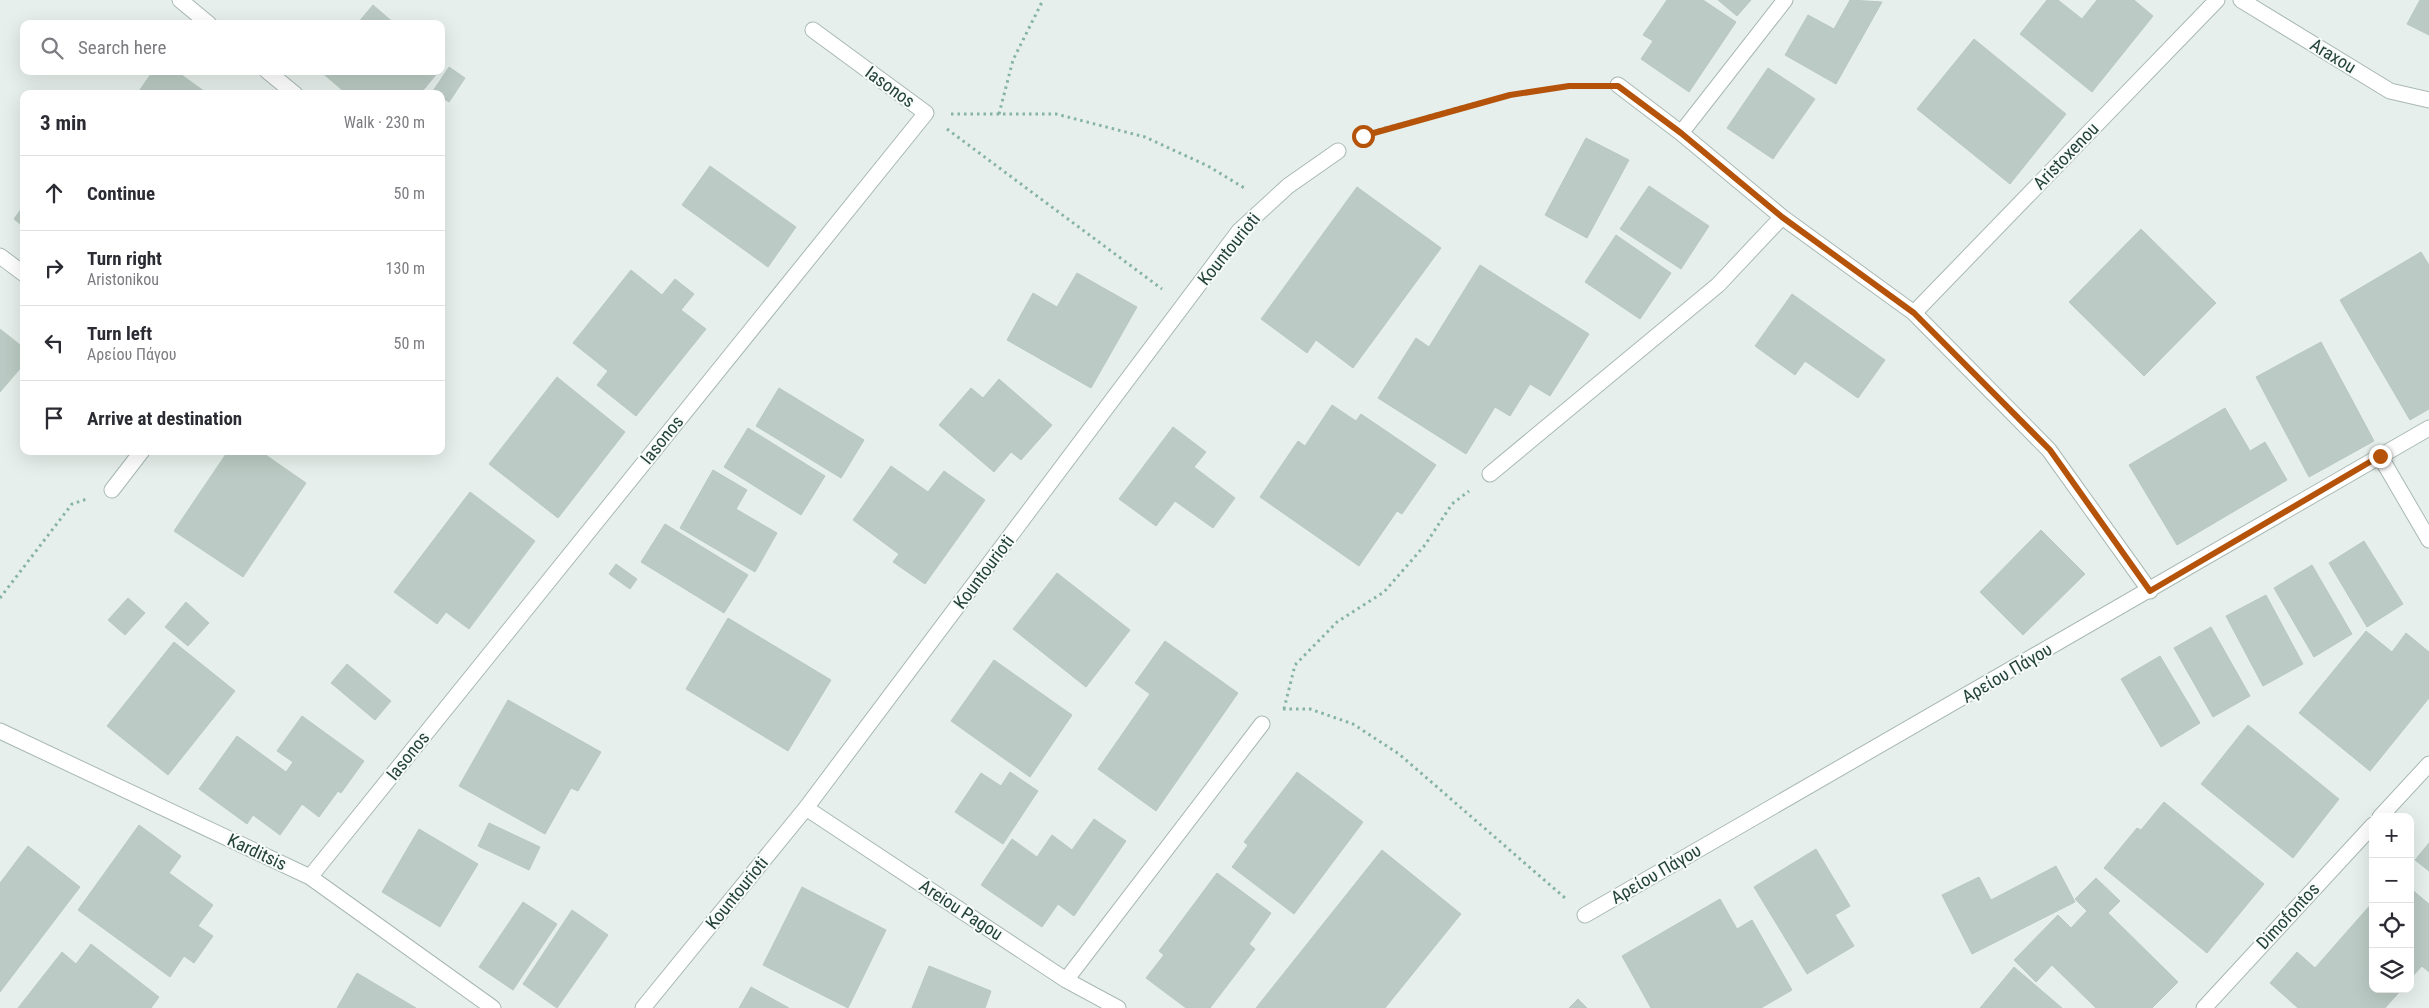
<!DOCTYPE html>
<html lang="en">
<head>
<meta charset="utf-8">
<style>
	:root { --surface:#fff; --page:#f2f2f3; --text:#2b2b33; --muted:#7c7c81; --line:#e1e1e2 }
	body { margin:0; font-family:"Roboto Condensed",sans-serif; background:var(--page); color:var(--text) }
	.controls { position:absolute; right:15px; bottom:15px; display:grid; overflow:hidden; border-radius:10px; box-shadow:0 5px 20px #0002 }
	.controls button { width:45px; height:45px; display:grid; place-items:center; padding:0; border:0; border-bottom:1px solid var(--line); background:var(--surface); color:var(--text); font:25px sans-serif }
	.stop { position:absolute; width:15px; height:15px; margin:-11px; border:4px solid #b45309; border-radius:50%; background:#fff }
	.stop.end { background:#b45309; border-color:#fff; box-shadow:0 1px 5px #0008 }
	.list { margin:0; padding:0; list-style:none }
	h2 { display:flex; justify-content:space-between; align-items:center; height:65px; margin:0; padding:0 20px; font-size:21px }
	h2 small { font-size:16px; font-weight:400; color:var(--muted) }
	.list li { display:grid; grid-template-columns:32px 1fr auto; gap:15px; align-items:center; box-sizing:border-box; height:75px; padding:0 20px; border-top:1px solid var(--line) }
	.list b { display:block; font-size:19px; white-space:nowrap }
	.list p { margin:0; font-size:16px; white-space:nowrap; color:var(--muted) }
	.list em { font-size:16px; font-style:normal; color:var(--muted) }
	.icon { flex:none; width:28px; height:28px; fill:none; stroke:currentColor; stroke-width:2; stroke-linecap:round; stroke-linejoin:round }
	.map { position:relative; flex:none; width:2429px; height:1008px; overflow:hidden }
	.search { position:absolute; background:var(--surface); box-shadow:0 5px 20px #0002; left:20px; top:20px; width:425px; height:55px; display:flex; align-items:center; gap:12px; box-sizing:border-box; padding:0 18px; border-radius:10px; color:var(--muted); font-size:19px }
	.panel { position:absolute; background:var(--surface); box-shadow:0 5px 20px #0002; left:20px; top:90px; width:425px; height:365px; border-radius:10px }
	.map>svg:first-child { display:block }
	.building { fill:#bbcac4; stroke:#b8c9c2 }
	.lines { fill:none; stroke-linecap:round; stroke-linejoin:round }
	.street-casing { stroke:#a8b8b2; stroke-width:17 }
	.path { stroke:#86b3a5; stroke-width:3; stroke-dasharray:2.5 4; stroke-linecap:butt }
	.street { stroke:#fff; stroke-width:15 }
	.route { stroke:#b45309; stroke-width:6 }
	.labels { text-anchor:middle; stroke-width:4; stroke-linejoin:round; paint-order:stroke }
	.street-label { font-size:18px; fill:#24423a; stroke:#f7fbf9 }
</style>
</head>
<body>
<div class="map">
<svg width="2429" height="1008" viewBox="0 0 2429 1008">
	<rect width="100%" height="100%" fill="#e6efeb"/>
	<path class="building" d="M1667,0H1703L1736,22L1689,92L1641,59L1653,41L1643,35Z
		M1718,0H1751L1737,16Z
		M1850,0L1882,2L1836,84L1785,55L1808,15L1834,29Z
		M2047,0H2058L2082,19L2097,0H2134L2153,16L2092,92L2020,34Z
		M2420,0H2429V35L2407,24Z
		M373,5L395,24H357Z
		M1974,39L2066,114L2010,184L1917,109Z
		M449,67L465,78L449,102L441,97V94L433,91Z
		M1768,68L1815,99L1773,159L1727,128Z
		M153,71H176L208,94H137Z
		M320,71H439L420,94H347Z
		M1586,138L1629,160L1587,238L1545,215Z
		M710,166L796,227L768,267L682,205Z
		M1649,186L1709,226L1681,269L1620,229Z
		M1357,187L1441,248L1353,368L1316,340L1307,353L1261,319Z
		M24,205V227L14,219Z
		M2141,229L2216,303L2144,376L2069,302Z
		M1616,235L1671,273L1640,319L1585,282Z
		M2421,252L2429,265V409L2410,420L2340,300Z
		M1480,265L1589,334L1550,396L1530,384L1510,416L1495,407L1466,454L1378,398L1416,338L1429,347Z
		M631,270L662,295L675,279L694,294L681,310L706,329L636,416L597,385L608,371L573,343Z
		M1077,273L1137,307L1091,388L1007,340L1033,293L1057,307Z
		M1792,294L1885,360L1858,398L1805,361L1795,375L1755,346Z
		M0,329L24,348V364L0,392Z
		M2321,342L2374,441L2309,477L2256,377Z
		M557,377L625,432L558,518L489,464Z
		M999,379L1052,425L1021,460L1011,452L994,472L939,425L971,388L983,398Z
		M779,388L864,440L841,478L756,426Z
		M1332,405L1356,421L1361,414L1436,465L1402,514L1397,511L1359,566L1260,497L1298,441L1305,446Z
		M2225,408L2250,451L2265,442L2287,480L2177,545L2129,465Z
		M1173,427L1206,452L1194,467L1235,498L1213,528L1175,501L1156,526L1119,499Z
		M748,428L825,476L801,515L724,467Z
		M228,451H260L306,483L243,577L174,531Z
		M891,466L928,492L944,471L985,500L925,584L893,562L899,554L853,520Z
		M713,470L747,490L736,509L777,533L755,572L680,528Z
		M470,492L535,541L469,629L446,612L437,624L394,592Z
		M665,524L748,575L724,613L641,562Z
		M2041,530L2085,574L2023,635L1980,592Z
		M2364,541L2403,604L2367,627L2329,563Z
		M616,564L637,579L630,589L609,574Z
		M2312,565L2352,634L2314,657L2274,588Z
		M1057,573L1130,630L1086,687L1013,629Z
		M2266,595L2303,664L2263,686L2226,616Z
		M128,598L145,613L125,635L108,620Z
		M186,602L209,623L188,646L165,627Z
		M728,618L831,680L788,751L686,689Z
		M2211,627L2250,696L2213,717L2174,648Z
		M2366,631L2392,652L2406,633L2429,652V698L2370,771L2299,713Z
		M1165,641L1238,693L1156,811L1098,769L1150,694L1135,683Z
		M174,642L235,691L168,775L107,726Z
		M2160,656L2200,723L2161,747L2121,679Z
		M994,660L1072,715L1030,777L951,721Z
		M347,664L391,701L375,720L331,683Z
		M508,700L601,752L578,791L571,788L545,834L459,786Z
		M302,716L364,761L341,793L338,791L319,817L302,804L280,835L253,815L247,824L199,789L237,736L286,772L293,762L277,751Z
		M2248,725L2339,799L2293,858L2201,784Z
		M1010,772L1038,791L1003,844L955,812L981,773L1001,786Z
		M1297,772L1363,822L1294,914L1232,867L1248,845L1244,842Z
		M2164,802L2264,884L2207,953L2104,868L2137,828L2141,830Z
		M1094,819L1126,841L1074,916L1058,904L1042,927L981,885L1012,839L1037,857L1052,835L1072,850Z
		M489,823L540,847L529,870L478,846Z
		M139,825L181,856L169,873L213,905L198,926L213,936L194,963L184,956L170,977L78,910Z
		M419,829L478,864L440,927L382,892Z
		M2429,843V871L2415,860Z
		M28,846L80,887L0,992V883Z
		M1816,849L1850,906L1835,915L1854,946L1807,974L1754,887Z
		M1382,850L1461,914L1385,1008H1256Z
		M2056,866L2075,902L1972,954L1942,895L1979,877L1991,900Z
		M1217,873L1271,913L1249,944L1255,949L1210,1008H1186L1146,978L1164,955L1159,951Z
		M2096,878L2120,901L2108,913L2178,982L2152,1008H2096L2052,965L2036,982L2014,960L2058,915L2071,928L2087,911L2075,899Z
		M802,887L886,930L848,1008L763,965Z
		M2410,888L2429,904V972L2422,966L2410,979Z
		M1720,899L1737,929L1752,920L1792,990L1761,1008H1651L1622,956Z
		M523,902L557,924L513,990L479,967Z
		M2373,902V989H2402L2385,1008H2298L2270,983L2297,952L2315,968Z
		M572,910L608,935L557,1008L523,984Z
		M91,944L159,997L151,1008H18L62,952L76,964Z
		M929,966L991,991L985,1008H912Z
		M2014,967L2062,1008H1980Z
		M357,973L416,1008H337Z
		M751,987L789,1008H739Z
		M1578,999L1587,1008H1569Z"/>
	<g class="lines">
		<g class="street-casing">
			<path id="street" d="M180,0L209,24
				M2241,0L2390,91L2429,100
				M267,71L295,94
				M1618,85L1681,133L1782,217L1914,313L2049,450L2150,591
				M1681,133L1785,0
				M0,256L24,274
				M1914,313L2217,0
				M2380,456L2429,540
				M1490,474L1718,285L1782,217
				M112,490L142,451
				M0,731L310,877L493,1008
				M806,808L1066,980L1118,1008
				M2380,817L2429,764
				M310,877L926,113L813,30
				M1585,915L2429,428
				M1066,980L1262,724
				M643,1008L806,808L1239,231L1288,186L1338,151
				M2204,1008L2373,825"/>
		</g>
		<path class="path" d="M951,114H1056L1145,137L1208,166L1246,189
			M999,114L1013,60L1043,0
			M947,129L1162,289
			M1360,137C1375,129 1395,126 1412,121C1470,104 1531,86 1592,86
			M0,598L72,504L87,499
			M1283,709H1310L1353,724L1399,754L1565,898
			M1284,709L1295,665L1337,622L1384,592L1425,545L1452,504L1469,491"/>
		<use href="#street" class="street"/>
	</g>
	<g class="lines">
		<path class="route" d="M1363,136L1510,95L1569,86H1618L1681,133L1782,217L1914,313L2050,450L2150,591L2380,456"/>
	</g>
	<g class="labels">
		<g class="street-label">
			<text transform="translate(2333 56) rotate(31)" y="6">Araxou</text>
			<text transform="translate(890 87) rotate(36)" y="6">Iasonos</text>
			<text transform="translate(2066 156) rotate(-46)" y="6">Aristoxenou</text>
			<text transform="translate(1229 249) rotate(-51)" y="6">Kountourioti</text>
			<text transform="translate(662 440) rotate(-51)" y="6">Iasonos</text>
			<text transform="translate(984 572) rotate(-53)" y="6">Kountourioti</text>
			<text transform="translate(2007 673) rotate(-30)" y="6">Αρείου Πάγου</text>
			<text transform="translate(408 756) rotate(-51)" y="6">Iasonos</text>
			<text transform="translate(257 852) rotate(25)" y="6">Karditsis</text>
			<text transform="translate(1656 874) rotate(-30)" y="6">Αρείου Πάγου</text>
			<text transform="translate(737 893) rotate(-51)" y="6">Kountourioti</text>
			<text transform="translate(961 910) rotate(33)" y="6">Areiou Pagou</text>
			<text transform="translate(2288 916) rotate(-47)" y="6">Dimofontos</text>
		</g>
	</g>
</svg>
<div class="controls">
<button>+</button>
<button>−</button>
<button><svg class="icon" aria-label="locate" viewBox="0 0 24 24"><circle cx="12" cy="12" r="6"/><path d="M12 2v4M12 18v4M2 12h4M18 12h4"/></svg></button>
<button><svg class="icon" aria-label="layers" viewBox="0 0 24 24"><path d="M12 4l9 5-9 5-9-5zM3 14l9 5 9-5"/></svg></button>
</div>
<div class="stop" style="left:1363px;top:136px"></div>
<div class="stop end" style="left:2380px;top:456px"></div>
<div class="search"><svg class="icon" aria-label="search" viewBox="0 0 24 24"><circle cx="10" cy="10" r="6"/><path d="M15 15l6 6"/></svg>Search here</div>
<section class="panel">
<h2>3 min<small>Walk · 230 m</small></h2>
<ul class="list">
<li><svg class="icon" aria-label="ahead" viewBox="0 0 24 24"><path d="M12 20V5M6 11l6-6 6 6"/></svg><div><b>Continue</b></div><em>50 m</em></li>
<li><svg class="icon" aria-label="right" viewBox="0 0 24 24"><path d="M7 20v-9h11M14 6l5 5-5 5"/></svg><div><b>Turn right</b><p>Aristonikou</p></div><em>130 m</em></li>
<li><svg class="icon" aria-label="left" viewBox="0 0 24 24"><path d="M17 20v-9H6M10 6l-5 5 5 5"/></svg><div><b>Turn left</b><p>Αρείου Πάγου</p></div><em>50 m</em></li>
<li><svg class="icon" aria-label="arrive" viewBox="0 0 24 24"><path d="M6 21V4h12l-3 4 3 4H6"/></svg><div><b>Arrive at destination</b></div></li>
</ul>
</section>
</div>
</body>
</html>
